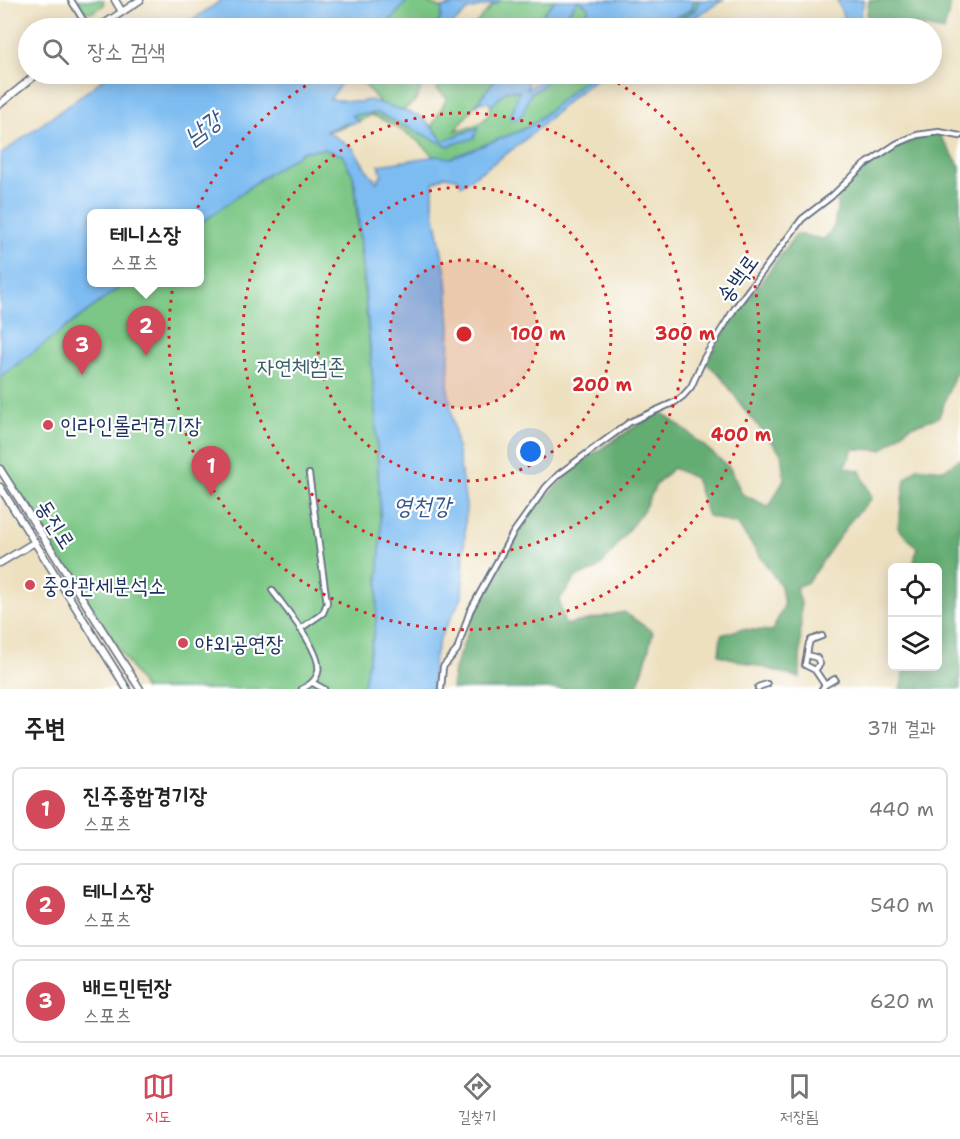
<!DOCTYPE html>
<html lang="ko">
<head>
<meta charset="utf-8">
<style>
	:root { --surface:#fff; --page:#f6f6f6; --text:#222; --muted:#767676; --line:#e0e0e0; --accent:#d1495b }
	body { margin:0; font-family:"Shantell Sans","Poor Story",sans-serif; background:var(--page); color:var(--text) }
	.controls { position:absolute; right:18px; bottom:18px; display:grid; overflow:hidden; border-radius:9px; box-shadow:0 3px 15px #0003 }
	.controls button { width:54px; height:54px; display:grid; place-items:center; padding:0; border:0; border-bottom:2px solid var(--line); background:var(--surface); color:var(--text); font:30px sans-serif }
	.you { position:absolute; left:531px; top:452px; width:21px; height:21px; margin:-15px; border:4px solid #fff; border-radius:50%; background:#1a73e8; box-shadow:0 0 0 9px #1a73e833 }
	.badge { display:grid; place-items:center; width:39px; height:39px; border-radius:50%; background:var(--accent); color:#fff; font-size:20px; font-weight:700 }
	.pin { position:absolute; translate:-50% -50px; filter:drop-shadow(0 2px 3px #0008) }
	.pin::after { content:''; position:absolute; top:32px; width:21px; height:18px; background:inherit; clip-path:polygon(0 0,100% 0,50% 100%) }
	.popup { position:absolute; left:87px; top:209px; width:117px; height:78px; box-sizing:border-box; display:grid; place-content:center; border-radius:9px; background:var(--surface); filter:drop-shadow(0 2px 4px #0005); font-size:20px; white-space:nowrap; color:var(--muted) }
	.popup b { font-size:22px; color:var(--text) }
	.popup::after { content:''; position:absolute; left:50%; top:100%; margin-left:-12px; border:12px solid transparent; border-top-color:var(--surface) }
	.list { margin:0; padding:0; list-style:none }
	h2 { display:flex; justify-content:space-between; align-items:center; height:78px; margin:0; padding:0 24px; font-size:26px }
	h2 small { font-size:20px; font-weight:400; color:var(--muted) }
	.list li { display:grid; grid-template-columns:39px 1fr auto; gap:18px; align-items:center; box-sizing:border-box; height:84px; margin:0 12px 12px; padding:0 12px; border:2px solid var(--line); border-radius:9px }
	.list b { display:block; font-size:22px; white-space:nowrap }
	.list p { margin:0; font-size:20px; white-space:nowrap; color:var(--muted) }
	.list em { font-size:20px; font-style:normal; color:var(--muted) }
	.icon { flex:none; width:33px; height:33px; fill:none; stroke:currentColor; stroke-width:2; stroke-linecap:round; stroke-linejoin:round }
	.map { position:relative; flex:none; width:960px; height:689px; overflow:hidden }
	.search { position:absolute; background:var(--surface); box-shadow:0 3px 15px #0003; left:18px; right:18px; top:18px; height:66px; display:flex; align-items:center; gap:15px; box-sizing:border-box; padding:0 21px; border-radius:33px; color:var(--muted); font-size:22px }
	.sheet { height:366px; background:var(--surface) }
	nav { display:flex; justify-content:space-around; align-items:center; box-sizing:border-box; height:84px; border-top:2px solid var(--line); background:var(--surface); font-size:16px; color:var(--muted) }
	nav a { display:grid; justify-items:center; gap:3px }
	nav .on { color:var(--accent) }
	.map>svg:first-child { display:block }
	.green { fill:#7bc785; stroke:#4b7b72; stroke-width:1.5 }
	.forest { fill:#64ac72; stroke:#406e68; stroke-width:1.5 }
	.water { fill:#7dbcf1; stroke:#4c76a8; stroke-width:1.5 }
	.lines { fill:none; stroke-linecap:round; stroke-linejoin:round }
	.street-casing { stroke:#646d80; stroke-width:8 }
	.secondary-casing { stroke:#646d80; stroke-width:9 }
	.street { stroke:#fff; stroke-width:4.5 }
	.secondary { stroke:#fff; stroke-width:6 }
	.ring { fill:none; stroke:#d62828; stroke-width:3; stroke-dasharray:3 6 }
	.poi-dot { fill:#d1495b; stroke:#fff; stroke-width:2 }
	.labels { text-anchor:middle; stroke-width:4.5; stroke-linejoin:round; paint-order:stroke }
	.street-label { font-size:22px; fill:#1b2f5e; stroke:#fff }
	.park-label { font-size:22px; fill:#385d6a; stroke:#fff }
	.poi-label { font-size:22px; fill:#1b2f5e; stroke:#fff; text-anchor:start }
	.water-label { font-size:24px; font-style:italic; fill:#38598a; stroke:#fff }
	.centre { fill:#d62828; stroke:#fff; stroke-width:3 }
	.ring-label { font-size:18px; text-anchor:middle; font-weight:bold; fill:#d62828; stroke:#fff; stroke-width:4.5; stroke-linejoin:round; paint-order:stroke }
</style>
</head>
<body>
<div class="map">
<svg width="960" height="689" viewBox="0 0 960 689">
	<rect width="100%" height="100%" fill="#fff"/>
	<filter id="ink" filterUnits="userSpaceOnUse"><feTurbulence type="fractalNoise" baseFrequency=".0167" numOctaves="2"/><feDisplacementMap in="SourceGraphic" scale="12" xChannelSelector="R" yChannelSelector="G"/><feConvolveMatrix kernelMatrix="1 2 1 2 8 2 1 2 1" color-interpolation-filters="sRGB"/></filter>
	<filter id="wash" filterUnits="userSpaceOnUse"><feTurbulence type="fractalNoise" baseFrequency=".008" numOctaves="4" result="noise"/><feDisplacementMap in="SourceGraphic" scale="24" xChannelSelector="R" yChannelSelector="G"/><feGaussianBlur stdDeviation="1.35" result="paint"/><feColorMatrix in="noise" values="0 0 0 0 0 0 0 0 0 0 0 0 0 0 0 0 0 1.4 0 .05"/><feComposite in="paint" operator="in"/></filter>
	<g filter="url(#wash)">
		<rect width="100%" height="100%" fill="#ede0bf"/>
		<path class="green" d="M77,0H103L104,5L93,12H84Z
			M408,0H420L442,8L441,17L436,28H384Z
			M500,0H555L532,28H472L493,4Z
			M578,0L589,7L585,18V28H557Z
			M694,0H699L695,10L665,28H656L692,9Z
			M356,74H424C419,92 421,101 402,110L381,104Z
			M441,74H499L455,131C469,127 490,124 491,106L506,90L520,91L510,120L526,103L531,92L539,89L552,74H592L533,124L520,131L451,158L433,157C424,141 389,122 372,115C356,122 342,128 325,132L341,125L358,122L352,115L377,113L448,146L478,127L443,141L432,126L447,98L437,89L443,78Z
			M324,149L342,155L353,175L375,403L381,532L376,622L363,689H145L0,467V377L125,283L200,282V224L284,162L304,151Z"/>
		<path class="forest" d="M869,0H952L944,31L903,23L899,28H865Z
			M938,133L960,166V370L955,374L939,417L909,427L882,450L853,449L845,467L860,471L872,498L851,520L808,582L796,587L801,603L800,678L719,655L721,635L741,629L772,631L784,606L781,586L738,525L708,516L695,478L673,468L656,485L644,509L609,556L597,569L576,577L559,600L565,625L624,612L653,632L644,667L636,689H452L454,669L478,604L526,518L579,463L639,424L661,412L690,434L730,468L742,494L769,507L784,479L781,453L747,413L720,375L706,363L721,337L796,234L824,239L834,227L840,190C870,166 900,139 938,133Z
			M960,459V689H900L906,667L938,666V568L913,567L917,548L898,528L905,479L918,467L944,470Z"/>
		<path class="water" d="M222,0H408L384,28H180Z
			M492,0H500L497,3L468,10L453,24L454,28H436L441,17L442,8L456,4L463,6Z
			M555,0H578L557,28H532Z
			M578,0H694L692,9L656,28H585V18L589,7Z
			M699,0H723L677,28H665L695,10Z
			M837,0H864L858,28H848Z
			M109,74H348L330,99L359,102L370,100L420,116L433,128L443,141L478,127L474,138L448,146L377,113L352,115L359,122L341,125L326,131L353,148L366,169L377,182L382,174L379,165L437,156L451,158L520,131L533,124L592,74H604C576,91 558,111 533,133C511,152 486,168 462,185L457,178L444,176L433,183V206L447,279L450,329L448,388L466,505L462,597L440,638L433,663V689H363L376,622L381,532L375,403L356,190L353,175L342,155L324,149L304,151L263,177L200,224V214H92V282L125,283L0,377V155C36,127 74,103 109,74Z
			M499,74H509L510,78L528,80L527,89L539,81L544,74H552L539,89L531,92L522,115L514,121L510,120L519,91L507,90L491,106L488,102H482L475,106Z"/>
	</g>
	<g filter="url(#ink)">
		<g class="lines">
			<g class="street-casing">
				<path id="street" d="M71,0L88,28
					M272,590C284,607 323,652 318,672C316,681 309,685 302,689
					M300,629L323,613L327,603L309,474
					M808,655L817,658L820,664L815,670
					M313,683L324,689
					M825,685L835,679
					M441,689L443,667L457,650L470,611L513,533L546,487L559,474L630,422L675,402L683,396L691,387L704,358L735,308L802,219L832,196L863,166L896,144L917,135L939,132L960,136
					M758,689V687L767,684
					M822,689L825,685L815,670L805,665L809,643L811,640L822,636"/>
			</g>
			<g class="secondary-casing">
				<path id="secondary" d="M115,0L122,12
					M98,28L140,0
					M0,104L37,74
					M0,469L140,689
					M0,487L127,689
					M0,563L35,542"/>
			</g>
			<use href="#street" class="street"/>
			<use href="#secondary" class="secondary"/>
		</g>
	</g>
	<circle cx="464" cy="334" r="74" fill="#d62828" fill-opacity=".12"/>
	<g class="ring">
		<circle cx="464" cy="334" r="74"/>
		<circle cx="464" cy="334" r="147"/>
		<circle cx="464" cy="334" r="221"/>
		<path d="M602 74A295 295 0 1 1 326 74"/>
	</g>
	<g class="poi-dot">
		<circle cx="48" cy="425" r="6"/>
		<circle cx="30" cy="585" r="6"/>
		<circle cx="183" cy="643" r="6"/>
	</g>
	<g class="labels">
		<g class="street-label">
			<text transform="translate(737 278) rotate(-54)" y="8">송백로</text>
			<text transform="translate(56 524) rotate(58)" y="8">동진로</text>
		</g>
		<g class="park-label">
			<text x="301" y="374">자연체험존</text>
		</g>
		<g class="poi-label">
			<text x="60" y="433">인라인롤러경기장</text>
			<text x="42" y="593">중앙관세분석소</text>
			<text x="195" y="651">야외공연장</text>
		</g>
		<g class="water-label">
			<text transform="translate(203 128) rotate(-36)" y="8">남강</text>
			<text x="422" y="514">영천강</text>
		</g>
	</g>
	<circle cx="464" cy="334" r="9" class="centre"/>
	<g class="ring-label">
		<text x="538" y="340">100 m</text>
		<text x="685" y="340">300 m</text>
		<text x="602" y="391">200 m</text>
		<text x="741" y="441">400 m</text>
	</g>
</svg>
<div class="controls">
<button><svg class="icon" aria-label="locate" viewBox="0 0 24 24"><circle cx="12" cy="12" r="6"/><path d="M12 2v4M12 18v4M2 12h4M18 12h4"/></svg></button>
<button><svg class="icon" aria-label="layers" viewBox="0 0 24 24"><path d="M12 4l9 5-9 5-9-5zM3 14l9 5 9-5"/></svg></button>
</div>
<div class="you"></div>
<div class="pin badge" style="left:211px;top:496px">1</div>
<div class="pin badge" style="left:146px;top:356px">2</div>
<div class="popup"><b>테니스장</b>스포츠</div>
<div class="pin badge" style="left:82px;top:375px">3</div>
<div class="search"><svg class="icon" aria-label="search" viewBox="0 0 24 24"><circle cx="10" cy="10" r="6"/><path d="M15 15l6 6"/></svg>장소 검색</div>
</div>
<section class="sheet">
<h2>주변<small>3개 결과</small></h2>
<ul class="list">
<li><span class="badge">1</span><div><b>진주종합경기장</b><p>스포츠</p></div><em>440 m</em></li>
<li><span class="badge">2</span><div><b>테니스장</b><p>스포츠</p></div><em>540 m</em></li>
<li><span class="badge">3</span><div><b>배드민턴장</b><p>스포츠</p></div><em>620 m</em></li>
</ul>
</section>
<nav>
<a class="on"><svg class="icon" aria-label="map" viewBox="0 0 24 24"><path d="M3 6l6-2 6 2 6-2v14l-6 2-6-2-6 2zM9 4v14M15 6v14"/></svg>지도</a>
<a><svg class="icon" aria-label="directions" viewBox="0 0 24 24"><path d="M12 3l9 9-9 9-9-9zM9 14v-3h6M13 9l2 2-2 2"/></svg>길찾기</a>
<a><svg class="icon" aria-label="saved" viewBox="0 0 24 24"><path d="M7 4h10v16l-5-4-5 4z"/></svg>저장됨</a>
</nav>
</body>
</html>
